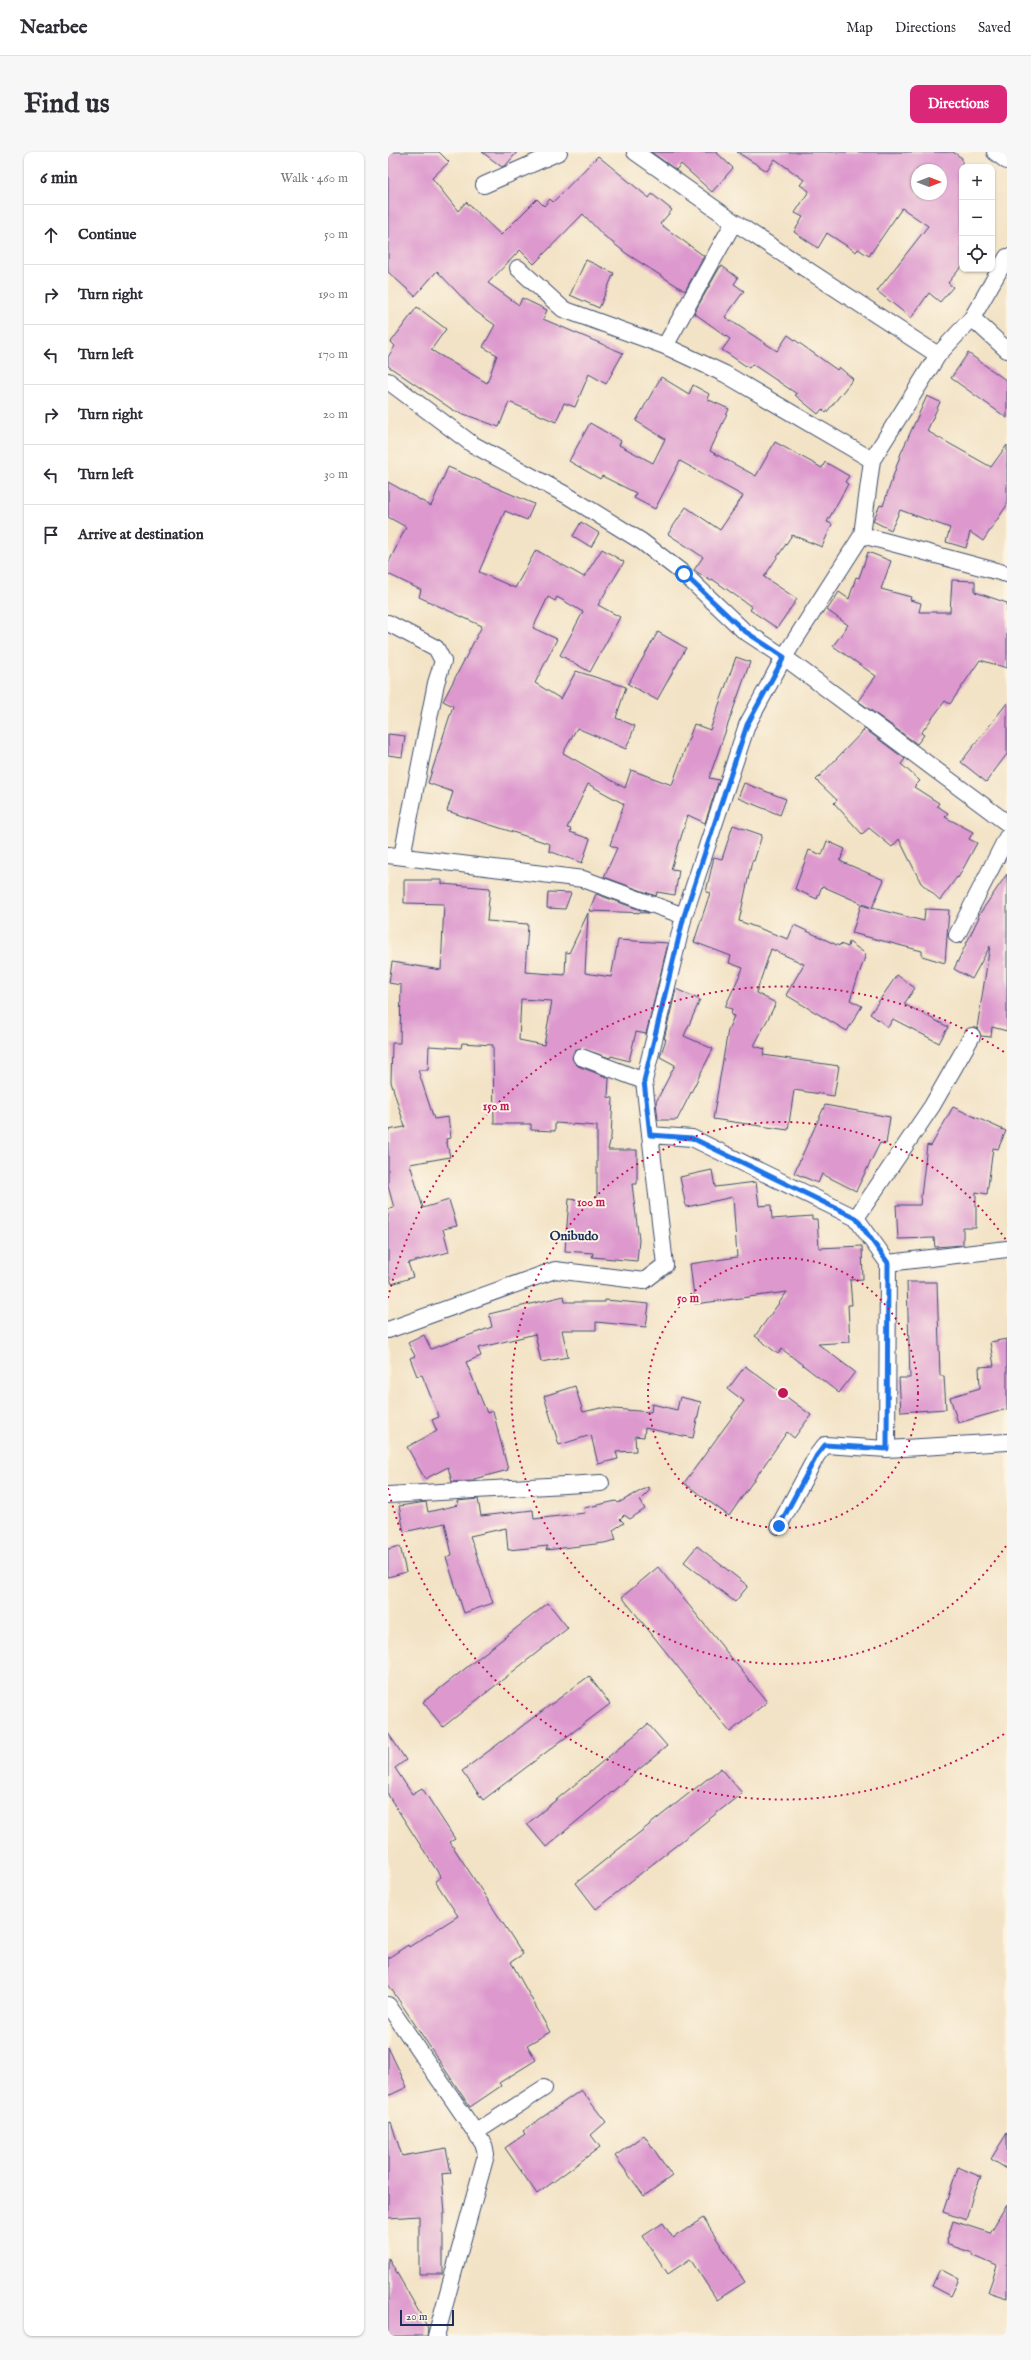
<!DOCTYPE html>
<html lang="en">
<head>
<meta charset="utf-8">
<style>
	:root { --surface:#fff; --page:#f7f7f7; --text:#2b2b33; --muted:#7c7c81; --line:#e1e1e2; --accent:#db2777 }
	body { margin:0; font-family:"IM FELL English",serif; background:var(--page); color:var(--text) }
	.controls { position:absolute; right:12px; top:12px; display:grid; overflow:hidden; border-radius:8px; box-shadow:0 1px 3px #0004 }
	.controls button { width:36px; height:36px; display:grid; place-items:center; padding:0; border:0; border-bottom:1px solid var(--line); background:var(--surface); color:var(--text); font:20px sans-serif }
	.compass { position:absolute; left:523px; top:12px; width:36px; height:36px; border-radius:50%; background:var(--surface); box-shadow:0 1px 3px #0004; rotate:90deg }
	.scale { position:absolute; left:12px; bottom:10px; width:54px; box-sizing:border-box; padding-left:4px; border:2px solid #1b2f5e; border-top:0; font-size:11px; line-height:14px; white-space:nowrap; color:#1b2f5e; -webkit-text-stroke:3px #fcf5e5; paint-order:stroke }
	.stop { position:absolute; width:12px; height:12px; margin:-9px; border:3px solid #1a73e8; border-radius:50%; background:#fff }
	.stop.end { background:#1a73e8; border-color:#fff; box-shadow:0 1px 4px #0008 }
	.list { margin:0; padding:0; list-style:none }
	h2 { display:flex; justify-content:space-between; align-items:center; height:52px; margin:0; padding:0 16px; font-size:17px }
	h2 small { font-size:13px; font-weight:400; color:var(--muted) }
	.list li { display:grid; grid-template-columns:26px 1fr auto; gap:12px; align-items:center; box-sizing:border-box; height:60px; padding:0 16px; border-top:1px solid var(--line) }
	.list b { display:block; font-size:15px; white-space:nowrap }
	.list em { font-size:13px; font-style:normal; color:var(--muted) }
	.icon { flex:none; width:22px; height:22px; fill:none; stroke:currentColor; stroke-width:2; stroke-linecap:round; stroke-linejoin:round }
	.map { position:relative; flex:none; width:619px; height:2184px; overflow:hidden; border-radius:8px }
	header { display:flex; align-items:center; gap:24px; box-sizing:border-box; height:56px; padding:0 20px; background:var(--surface); border-bottom:1px solid var(--line) }
	header strong { font-size:19px }
	nav { display:flex; gap:22px; margin-inline-start:auto; font-size:14px }
	.intro { display:flex; align-items:center; justify-content:space-between; box-sizing:border-box; height:96px; padding:0 24px }
	h1 { margin:0; font-size:28px }
	.button { padding:10px 18px; border-radius:8px; background:var(--accent); color:#fff; font-size:14px; font-weight:700 }
	main { display:flex; gap:24px; padding:0 24px }
	aside { flex:1; background:var(--surface); border-radius:8px; box-shadow:0 1px 3px #0004 }
	.map>svg:first-child { display:block }
	.building { fill:#dd98ce; fill-rule:evenodd }
	.lines { fill:none; stroke-linecap:round; stroke-linejoin:round }
	.minor-casing { stroke:#3b4a6e; stroke-width:18 }
	.minor { stroke:#fff; stroke-width:16 }
	.route { stroke:#1a73e8; stroke-width:5 }
	.ring { fill:none; stroke:#c2185b; stroke-width:2; stroke-dasharray:2 4 }
	.labels { text-anchor:middle; stroke-width:4; stroke-linejoin:round; paint-order:stroke }
	.quarter-label { font-size:13px; font-weight:bold; fill:#1b2f5e; stroke:#fcf5e5 }
	.centre { fill:#c2185b; stroke:#fcf5e5; stroke-width:2 }
	.ring-label { font-size:12px; text-anchor:middle; font-weight:bold; fill:#c2185b; stroke:#fcf5e5; stroke-width:4; stroke-linejoin:round; paint-order:stroke }
</style>
</head>
<body>
<header>
<strong>Nearbee</strong>
<nav><a>Map</a><a>Directions</a><a>Saved</a></nav>
</header>
<div class="intro"><h1>Find us</h1><a class="button">Directions</a></div>
<main>
<aside>
<h2>6 min<small>Walk · 460 m</small></h2>
<ul class="list">
<li><svg class="icon" aria-label="ahead" viewBox="0 0 24 24"><path d="M12 20V5M6 11l6-6 6 6"/></svg><div><b>Continue</b></div><em>50 m</em></li>
<li><svg class="icon" aria-label="right" viewBox="0 0 24 24"><path d="M7 20v-9h11M14 6l5 5-5 5"/></svg><div><b>Turn right</b></div><em>190 m</em></li>
<li><svg class="icon" aria-label="left" viewBox="0 0 24 24"><path d="M17 20v-9H6M10 6l-5 5 5 5"/></svg><div><b>Turn left</b></div><em>170 m</em></li>
<li><svg class="icon" aria-label="right" viewBox="0 0 24 24"><path d="M7 20v-9h11M14 6l5 5-5 5"/></svg><div><b>Turn right</b></div><em>20 m</em></li>
<li><svg class="icon" aria-label="left" viewBox="0 0 24 24"><path d="M17 20v-9H6M10 6l-5 5 5 5"/></svg><div><b>Turn left</b></div><em>30 m</em></li>
<li><svg class="icon" aria-label="arrive" viewBox="0 0 24 24"><path d="M6 21V4h12l-3 4 3 4H6"/></svg><div><b>Arrive at destination</b></div></li>
</ul>
</aside>
<div class="map">
<svg width="619" height="2184" viewBox="0 0 619 2184">
	<rect width="100%" height="100%" fill="#fcf5e5"/>
	<filter id="ink" filterUnits="userSpaceOnUse"><feTurbulence type="fractalNoise" baseFrequency=".025" numOctaves="2"/><feDisplacementMap in="SourceGraphic" scale="8" xChannelSelector="R" yChannelSelector="G"/><feConvolveMatrix kernelMatrix="1 2 1 2 8 2 1 2 1" color-interpolation-filters="sRGB"/></filter>
	<filter id="wash" filterUnits="userSpaceOnUse"><feTurbulence type="fractalNoise" baseFrequency=".012" numOctaves="4" result="noise"/><feDisplacementMap in="SourceGraphic" scale="16" xChannelSelector="R" yChannelSelector="G"/><feGaussianBlur stdDeviation="0.9" result="paint"/><feColorMatrix in="noise" values="0 0 0 0 0 0 0 0 0 0 0 0 0 0 0 0 0 1.4 0 .05"/><feComposite in="paint" operator="in"/></filter>
	<g filter="url(#wash)">
		<rect width="100%" height="100%" fill="#f3e3c6"/>
		<g id="blocks">
			<path class="building" d="M0,0H51L61,10L44,26L70,59L78,50L113,83L149,47L156,54L162,47L165,50L210,4L261,46L264,42L284,58L272,72L316,104L297,139L239,102L215,83L195,62L146,112L132,98L100,131L131,153L134,146L159,158L155,167L235,201L218,232L201,222L187,255L176,251L168,270L121,250L111,275L65,258L0,214V205L7,194L3,190L29,155L58,177L43,198L99,231L109,203L95,195L107,173L87,159L49,119L27,144L0,120Z
				M94,0H129L119,12L114,15Z
				M263,0H328L345,16L324,40L293,12L288,18Z
				M349,0H565L574,6V114L560,131L565,135L552,150L541,141L523,166L489,139L540,74L514,56L481,104L470,97L468,100L439,81L430,96L406,80L415,65L407,61L421,39L412,33L416,28L387,7L379,19ZM529,18H553V42H529Z
				M198,108L226,121L211,156L182,143Z
				M334,114L350,126L346,132L356,139L337,165L389,199L400,183L449,218L451,215L465,227L438,261L434,257L430,262L407,243L409,242L364,212L361,216L334,198L342,187L306,161L332,115Z
				M580,201L619,229V266L563,226Z
				M273,225L301,242L305,233L321,242L319,247L341,257L322,299L368,324L387,290L434,316L437,310L461,324L457,330L460,332L439,370L444,372L434,395L404,383L376,425L409,447L389,476L362,458L364,455L324,427L323,429L306,418L315,405L280,382L298,355L332,378L355,344L292,309L267,357L246,346L248,341L214,324L212,327L181,309L202,271L233,289L231,293L265,311L277,287L248,269Z
				M539,244L552,250L539,279L603,315L619,293V353L595,389L582,380L578,396L558,390L562,376L512,358L503,378L485,369L492,353L495,354L513,301Z
				M60,315L146,352L139,368L117,359L91,420L127,436L148,398L196,425L214,397L236,410L210,453L232,465L202,520L172,503L195,460L169,445L167,449L160,445L145,476L169,487L147,531L173,547L188,519L238,535L228,566L247,574L238,597L189,576L175,601L237,636L243,618L284,633L306,572L322,578L348,505L362,510L321,626L331,628L317,671L300,663L283,717L291,718L287,743L269,740L268,744L216,725L229,696L222,693L236,652L200,632L179,676L183,677L182,680L202,687L194,711L161,699L162,692L59,659L65,640L40,631L65,554L55,549L94,474L31,445L33,438L0,422V412L18,375L0,365V330L43,354Z
				M193,370L211,381L203,395L185,384Z
				M480,400L503,409L493,437L523,445L522,448L533,451L531,460H562L564,428L587,429V440L619,451V516L592,508L562,552L557,549L533,581L536,583L529,592L470,549L488,524L445,494L460,473L439,458L451,440L461,447L468,425L471,426Z
				M270,480L298,496L269,548L240,532Z
				M619,551V602L598,630L573,610Z
				M477,577L517,607L513,612L532,629L526,635L551,651L549,654L560,661L557,665L585,680L581,687L589,691L570,726L569,725L552,748L533,731L511,687L504,695L481,676L474,682L446,651L449,648L428,628Z
				M0,582L17,584L14,605L0,603Z
				M356,631L398,647L392,663L350,646Z
				M345,673L374,683L366,709H364L351,769L400,787L406,773L451,794L452,792L460,795L461,790L478,802L462,848L474,854L459,879L398,843L416,812L383,797L368,841L388,851L366,894L377,897L375,903L451,914L446,944L406,938L400,978L325,967L340,878L346,864L343,863L344,857L337,855L355,816L341,811L343,804L306,790L322,741L318,740L326,705L334,707Z
				M439,689L457,697L452,709L496,728L484,756L536,769L537,757L561,758L557,811L534,804V799L464,781L473,753L484,756L434,734L429,747L407,737L421,698L434,703Z
				M619,722V879L604,875L603,885L593,884L589,876L602,794L584,827L566,817L591,765L590,764Z
				M16,728H54V732L102,736L99,769L140,772L137,820L177,823L178,800L181,801L200,761L197,821L223,825L230,788L280,791L258,882L248,880L241,909L223,904L222,906L192,896L187,898L184,906L190,914L221,926L220,945L225,946L223,985L220,998H249V1032H244L251,1088L249,1109L204,1105L205,1101L177,1099L181,1047L209,1050V974L167,971V979L143,978V972H106L105,893L74,891L73,896L41,894L40,918H30L46,967L60,965L63,986L58,987L62,1005L22,1012L35,1056L61,1048L69,1074L55,1077L61,1100L20,1111L25,1125L4,1132L0,1121V1057L6,1056L0,1034V978L17,975L3,930L4,891H12L13,833L1,831L4,810L53,818L56,752L16,751ZM133,847L164,849L156,893L131,888Z
				M160,740L183,741L177,757L159,756Z
				M208,742L261,761L201,759Z
				M509,823L527,836L516,852L560,875L551,891L505,867L500,875L482,862Z
				M288,837L312,848L296,884L325,897L289,968H270L268,950L287,913L272,905L278,887H276Z
				M437,953L502,965L498,992L492,991L468,1039L434,1022L430,1031L406,1021Z
				M565,955L618,979L610,997L605,996L599,1042L588,1040V1076H575V1093L547,1095L546,1086L510,1087L508,1053H532L539,993L543,994Z
				M324,1018L327,1035L368,1030L371,1054L383,1053L384,1067L424,1064V1067H429L431,1096L474,1094L475,1127L462,1128L464,1153H460L462,1190L430,1192L467,1220L451,1241L394,1197L390,1202L367,1184L399,1140L307,1152L302,1112L349,1105L345,1045L298,1055L292,1025Z
				M519,1130H549L552,1224H556L558,1257L513,1260L511,1226H522Z
				M176,1144L177,1150H217V1148L261,1152L258,1175L208,1170V1178H174L180,1205L153,1210L147,1182L90,1196L93,1204L78,1210L99,1261L105,1259L120,1318L86,1327V1329L64,1330L60,1315L37,1327L19,1295L49,1279L44,1268L51,1265L34,1223L29,1224L22,1206L27,1204L20,1191L36,1183L43,1197L104,1175L101,1162Z
				M619,1187V1257L570,1271L562,1245L592,1236L591,1215L606,1214L602,1190Z
				M357,1214L423,1263L406,1286L399,1280L341,1364L296,1331L356,1249L340,1237Z
				M187,1234L195,1260L213,1256L263,1260L264,1252L289,1258L292,1245L313,1250L305,1286L257,1276L256,1285L247,1284L248,1299L228,1300L230,1307L210,1312L203,1283L171,1293L156,1244Z
				M260,1335L262,1338L252,1348L257,1357L242,1367L236,1363L232,1367L236,1371L225,1378L228,1388L216,1391L158,1398L160,1394L120,1398L118,1376L82,1384L105,1451L76,1461L58,1405L64,1403L57,1371L16,1380L11,1354L38,1350L40,1360L70,1353L69,1349L90,1347L93,1364L145,1358L146,1367L197,1361L196,1356L228,1349L230,1351Z
				M12,1394L18,1420L0,1425V1397Z
				M309,1394L360,1434L347,1450L296,1410Z
				M270,1415L379,1550L342,1580L234,1445Z
				M160,1451L180,1476L55,1575L35,1550Z
				M201,1524L222,1552L95,1648L74,1619Z
				M260,1572L279,1594L158,1695L139,1672Z
				M0,1581L18,1608L7,1616L24,1642L34,1636L67,1687L62,1690L135,1802L123,1810L162,1880L139,1893L148,1908L111,1931L113,1934L82,1955L0,1832V1806L20,1793L21,1795L70,1764L47,1729L53,1725L0,1643Z
				M333,1616L354,1641L208,1757L188,1731Z
				M0,1895L19,1935L0,1944Z
				M193,1938L218,1970L203,1983L212,1995L149,2042L117,1996L137,1982L135,1979Z
				M3,1970L14,2004L58,1996L63,2021L54,2022L57,2062H55V2122H31V2064L0,2066V1971Z
				M619,1981V2017L603,2007Z
				M256,1983L284,2024L256,2044L227,2004Z
				M570,2015L593,2025L585,2043L578,2068L555,2060Z
				M619,2052V2146L600,2140L609,2114L584,2103L585,2101L558,2092L565,2069L602,2081Z
				M315,2066L357,2130L329,2148L302,2107L280,2122L255,2084L275,2071L285,2086Z
				M0,2105L40,2176L39,2184H0Z
				M552,2117L571,2127L563,2144L544,2134Z"/>
		</g>
	</g>
	<g filter="url(#ink)">
		<use href="#blocks" fill-opacity="0" stroke="#3b4a6e" stroke-width="1"/>
		<g class="lines">
			<g class="minor-casing">
				<path id="minor" d="M247,0L346,70L550,203
					M607,0L619,9
					M96,33L171,0
					M130,116L175,157L277,194L337,222L484,308
					M584,166L619,198
					M277,194L346,70
					M0,229L84,292L180,344L253,389L296,422L355,478L396,505L619,671
					M474,383L619,422
					M0,471L48,496L55,509L48,531L14,704
					M0,703L195,727L296,764
					M569,783L619,685
					M193,905L256,929
					M262,983L304,986L468,1066L500,1111L499,1297
					M468,1066L544,954L584,884
					M500,1111L619,1097
					M0,1178L167,1118L256,1129L277,1113L256,929L296,764L359,573L396,505L474,383L484,308L550,203L584,166L619,105
					M0,1343L213,1331
					M391,1374L429,1303L437,1293L499,1297L619,1290
					M0,1853L96,1993L98,2003L48,2184
					M88,1980L156,1936"/>
			</g>
			<use href="#minor" class="minor"/>
		</g>
	</g>
	<g class="lines" filter="url(#ink)">
		<path class="route" d="M296,422L355,478L396,505L359,573L296,764L256,929L262,983L304,986L468,1066L500,1111L499,1297L437,1293L429,1303L391,1374"/>
	</g>
	<g class="ring">
		<circle cx="395" cy="1241" r="135"/>
		<path d="M618 1394A271 271 0 1 1 618 1088"/>
		<path d="M616 1582A406 406 0 0 1 0 1336M0 1146A406 406 0 0 1 616 900"/>
	</g>
	<g class="labels">
		<g class="quarter-label">
			<text x="186" y="1088">Onibudo</text>
		</g>
	</g>
	<circle cx="395" cy="1241" r="6" class="centre"/>
	<g class="ring-label">
		<text x="108" y="958">150 m</text>
		<text x="203" y="1054">100 m</text>
		<text x="300" y="1150">50 m</text>
	</g>
</svg>
<div class="controls">
<button>+</button>
<button>−</button>
<button><svg class="icon" aria-label="locate" viewBox="0 0 24 24"><circle cx="12" cy="12" r="6"/><path d="M12 2v4M12 18v4M2 12h4M18 12h4"/></svg></button>
</div>
<svg class="compass" viewBox="-18 -18 36 36"><path d="M0-13l5 13h-10z" fill="#e53935"/><path d="M0 13l5-13h-10z" fill="#7c7c81"/></svg>
<div class="scale">20 m</div>
<div class="stop" style="left:296px;top:422px"></div>
<div class="stop end" style="left:391px;top:1374px"></div>
</div>
</main>
</body>
</html>
